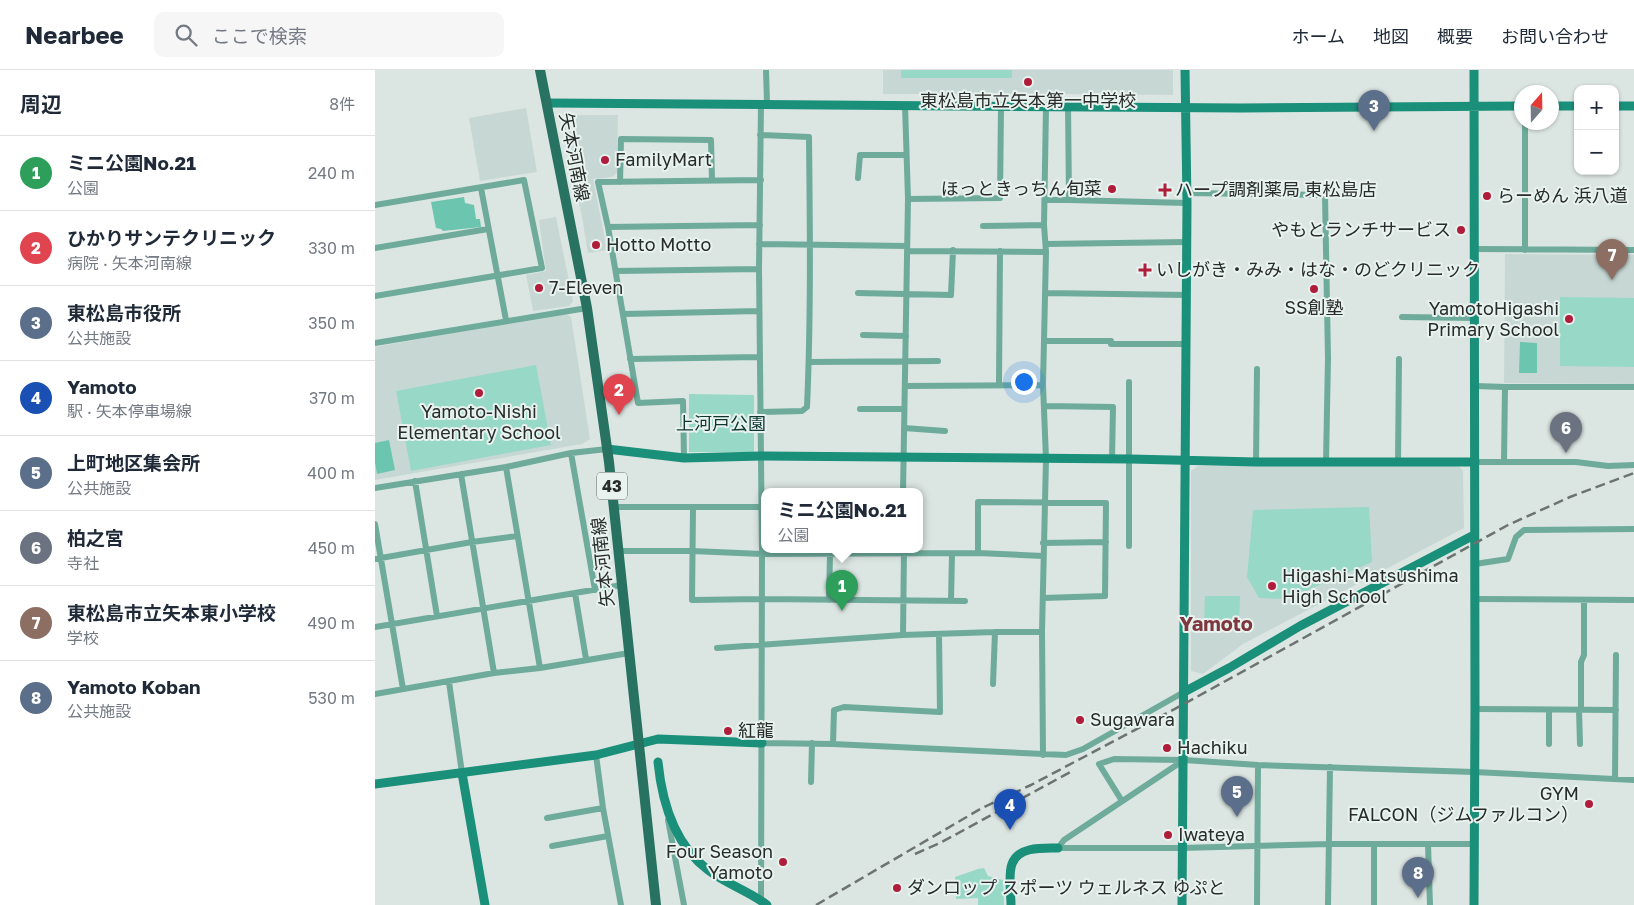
<!DOCTYPE html>
<html lang="ja">
<head>
<meta charset="utf-8">
<style>
	:root { --surface:#fff; --page:#f6f6f7; --text:#1f2937; --muted:#747a83; --line:#e0e1e3; --accent:#111827 }
	body { margin:0; font-family:"Golos Text","Noto Sans JP",sans-serif; background:var(--page); color:var(--text) }
	.controls { position:absolute; right:15px; top:15px; display:grid; overflow:hidden; border-radius:10px; box-shadow:0 1px 4px #0004 }
	.controls button { width:45px; height:45px; display:grid; place-items:center; padding:0; border:0; border-bottom:1px solid var(--line); background:var(--surface); color:var(--text); font:25px sans-serif }
	.compass { position:absolute; left:1139px; top:15px; width:45px; height:45px; border-radius:50%; background:var(--surface); box-shadow:0 1px 4px #0004; rotate:20deg }
	.you { position:absolute; left:648px; top:311px; width:18px; height:18px; margin:-12px; border:4px solid #fff; border-radius:50%; background:#1a73e8; box-shadow:0 0 0 8px #1a73e833 }
	.badge { display:grid; place-items:center; width:32px; height:32px; border-radius:50%; background:var(--accent); color:#fff; font-size:16px; font-weight:700 }
	.pin { position:absolute; translate:-50% -41px; filter:drop-shadow(0 1px 2px #0008) }
	.pin::after { content:''; position:absolute; top:26px; width:18px; height:15px; background:inherit; clip-path:polygon(0 0,100% 0,50% 100%) }
	.popup { position:absolute; left:386px; top:418px; width:162px; height:65px; box-sizing:border-box; display:grid; place-content:center; border-radius:10px; background:var(--surface); filter:drop-shadow(0 1px 4px #0005); font-size:16px; white-space:nowrap; color:var(--muted) }
	.popup b { font-size:19px; color:var(--text) }
	.popup::after { content:''; position:absolute; left:50%; top:100%; margin-left:-10px; border:10px solid transparent; border-top-color:var(--surface) }
	.list { margin:0; padding:0; list-style:none }
	h2 { display:flex; justify-content:space-between; align-items:center; height:65px; margin:0; padding:0 20px; font-size:21px }
	h2 small { font-size:16px; font-weight:400; color:var(--muted) }
	.list li { display:grid; grid-template-columns:32px 1fr auto; gap:15px; align-items:center; box-sizing:border-box; height:75px; padding:0 20px; border-top:1px solid var(--line) }
	.list b { display:block; font-size:19px; white-space:nowrap }
	.list p { margin:0; font-size:16px; white-space:nowrap; color:var(--muted) }
	.list em { font-size:16px; font-style:normal; color:var(--muted) }
	.icon { flex:none; width:28px; height:28px; fill:none; stroke:currentColor; stroke-width:2; stroke-linecap:round; stroke-linejoin:round }
	.map { position:relative; flex:none; width:1259px; height:835px; overflow:hidden }
	header { display:flex; align-items:center; gap:30px; box-sizing:border-box; height:70px; padding:0 25px; background:var(--surface); border-bottom:1px solid var(--line) }
	header strong { font-size:24px }
	nav { display:flex; gap:28px; margin-inline-start:auto; font-size:18px }
	.search { width:350px; height:45px; background:var(--page); display:flex; align-items:center; gap:12px; box-sizing:border-box; padding:0 18px; border-radius:10px; color:var(--muted); font-size:19px }
	main { display:flex }
	aside { flex:1; background:var(--surface) }
	.map>svg:first-child { display:block }
	.built { fill:#c7d8d4 }
	.green { fill:#98d8c6 }
	.water { fill:#6cc5af }
	.lines { fill:none; stroke-linecap:round; stroke-linejoin:round }
	.street { stroke:#6eab9b; stroke-width:6 }
	.secondary { stroke:#1a8f79; stroke-width:9 }
	.primary { stroke:#287262; stroke-width:10 }
	.rail { stroke:#6c7370; stroke-width:2.5; stroke-dasharray:10 5; stroke-linecap:butt }
	.poi-dot { fill:#b01d3b; stroke:#e8f2ef; stroke-width:2 }
	.labels { text-anchor:middle; stroke-width:4; stroke-linejoin:round; paint-order:stroke }
	.shield { fill:#e8f2ef; stroke:#626765; stroke-width:1 }
	.shield-label { font-size:16px; font-weight:bold; fill:#282c2a }
	.poi-label { font-size:18px; fill:#282c2a; stroke:#e8f2ef; text-anchor:start }
	.street-label { font-size:18px; fill:#282c2a; stroke:#e8f2ef }
	.park-label { font-size:18px; fill:#0d372e; stroke:#e8f2ef }
	.quarter-label { font-size:20px; font-weight:bold; fill:#7f373e; stroke:#e8f2ef }
</style>
</head>
<body>
<header>
<strong>Nearbee</strong>
<div class="search"><svg class="icon" aria-label="search" viewBox="0 0 24 24"><circle cx="10" cy="10" r="6"/><path d="M15 15l6 6"/></svg>ここで検索</div>
<nav><a>ホーム</a><a>地図</a><a>概要</a><a>お問い合わせ</a></nav>
</header>
<main>
<aside>
<h2>周辺<small>8件</small></h2>
<ul class="list">
<li><span class="badge" style="background:#2e9e5b">1</span><div><b>ミニ公園No.21</b><p>公園</p></div><em>240 m</em></li>
<li><span class="badge" style="background:#e0444e">2</span><div><b>ひかりサンテクリニック</b><p>病院 · 矢本河南線</p></div><em>330 m</em></li>
<li><span class="badge" style="background:#5c6f8a">3</span><div><b>東松島市役所</b><p>公共施設</p></div><em>350 m</em></li>
<li><span class="badge" style="background:#1a4fb4">4</span><div><b>Yamoto</b><p>駅 · 矢本停車場線</p></div><em>370 m</em></li>
<li><span class="badge" style="background:#5c6f8a">5</span><div><b>上町地区集会所</b><p>公共施設</p></div><em>400 m</em></li>
<li><span class="badge" style="background:#6b7280">6</span><div><b>柏之宮</b><p>寺社</p></div><em>450 m</em></li>
<li><span class="badge" style="background:#8d6e63">7</span><div><b>東松島市立矢本東小学校</b><p>学校</p></div><em>490 m</em></li>
<li><span class="badge" style="background:#5c6f8a">8</span><div><b>Yamoto Koban</b><p>公共施設</p></div><em>530 m</em></li>
</ul>
</aside>
<div class="map">
<svg width="1259" height="835" viewBox="0 0 1259 835">
	<rect width="100%" height="100%" fill="#dbe5e2"/>
	<path class="built" d="M508,0H798V25L684,24H508Z
		M151,38L162,102L105,111L94,48Z
		M200,45H243L242,103L237,107L218,109L232,180L213,183L207,147L188,60Z
		M181,147L198,231L194,236L158,241L151,205L171,201L164,150Z
		M1130,184L1259,185V314L1129,313Z
		M190,243L196,247L215,369L207,374L0,410V277Z
		M1083,395L1088,401L1089,458L868,574L828,604L816,601V401L823,396Z"/>
	<path class="green" d="M526,0H637V8H526Z
		M1185,227L1259,228V297L1185,296Z
		M161,295L176,375L36,401L21,321Z
		M314,324L379,325V382H314Z
		M994,437L997,492L912,529L884,528L872,507L878,440Z
		M830,526H865L864,558L829,557Z
		M609,798L613,806L628,810L629,835H603V828L581,829L580,807L603,799Z"/>
	<path class="water" d="M89,127L90,133L99,135L101,149H105L106,157L68,161L66,159L61,158L56,132Z
		M1145,272L1162,273V303H1144Z
		M14,370L20,400L2,404L0,392V373Z"/>
	<g class="lines">
		<path class="street" d="M391,0L392,33
			M693,35L694,130
			M385,65L434,67C435,157 436,247 432,337L427,341L385,342
			M483,108L485,85H531
			M245,112L246,69L336,70L337,110
			M106,118L131,250
			M812,123L950,125L953,288L951,392
			M533,129L625,128L626,36
			M670,130H694L812,133
			M0,135L149,110L167,198L0,226
			M608,156L669,155
			M233,157L385,155
			M384,174L532,176
			M671,174L812,172
			M0,178L113,159
			M1100,179L1259,180
			M1150,180V52
			M532,181L671,182
			M241,201L384,199
			M483,223L576,225L578,180
			M670,223L811,225
			M249,244L384,241
			M1027,247L1100,248
			M488,265L531,266
			M669,271H736V274H811
			M0,273L212,238
			M255,289L385,287
			M434,292L563,291
			M624,314L625,181
			M530,316L668,315
			M1100,316L1130,317L1129,392
			M1130,317H1259
			M670,336L738,337L737,389
			M485,339H529
			M529,358L570,361
			M196,383L220,520
			M309,388L308,331L263,333L233,157L223,112L386,110
			M881,392L882,299
			M1100,392H1201L1233,396L1259,395
			M1023,393L1024,289
			M131,397L165,598
			M86,404L119,603
			M40,411L62,546
			M0,418L131,397L196,383L232,379
			M528,422L533,129L530,35
			M239,437H390
			M318,438L317,530L387,529L590,531
			M0,454L28,619
			M668,473L731,472
			M754,476V312
			M243,481H317L387,484L603,483L668,486
			M603,483V432L731,433L730,526L668,528
			M0,489L97,472L142,466
			M1100,494L1133,489L1141,467L1149,460L1259,459
			M200,523L211,589
			M1100,529L1259,530
			M454,530L455,484
			M576,531L577,484
			M0,557L247,515
			M528,565L529,480
			M342,578L528,565L620,562H667
			M74,612L87,703
			M618,614L620,562
			M0,624L119,603L165,598L254,583
			M1100,639L1241,640
			M1174,640V674
			M1204,640L1205,674
			M1206,640V592L1209,585V530
			M387,673L458,674L691,685L708,679L809,622
			M458,674L459,640L469,637L565,642L564,564
			M221,685L228,738L246,835
			M668,685L667,562L671,389L668,315L671,182L669,155L671,37
			M1240,709L1241,585
			M436,712L437,673
			M747,731L724,694L739,689L807,690
			M172,748L228,738
			M293,750L309,835
			M999,774V835
			M1053,774L1055,835
			M177,776L233,766
			M683,778L689,770L809,690L883,695L1099,702L1259,710
			M683,778H807L954,774H1098
			M386,830L387,484L384,199L386,34
			M882,835L883,695
			M953,835L955,697"/>
		<path class="secondary" d="M172,33L866,38L1146,36
			M1176,36H1203
			M1240,36H1259
			M232,379L309,388L386,386L755,389L881,392H1100
			M809,622L854,598L925,556L1099,465
			M283,692C287,733 299,774 333,800C351,814 374,821 392,835
			M87,703L110,835
			M0,714L221,685L283,669L387,673
			M636,835C636,824 633,804 637,794C643,776 669,778 683,778
			M807,835L812,133L810,0
			M1099,835L1100,639L1099,0"/>
		<path class="primary" d="M165,0L212,238L234,392L281,835"/>
		<path class="rail" d="M540,784L565,773L699,700
			M441,835L607,738L656,715L809,634L1133,455L1195,427L1259,403"/>
	</g>
	<g class="poi-dot">
		<circle cx="653" cy="12" r="5"/>
		<circle cx="230" cy="90" r="5"/>
		<circle cx="737" cy="119" r="5"/>
		<path d="M787.5 112.5h5v5h5v5h-5v5h-5v-5h-5v-5h5z"/>
		<circle cx="1112" cy="126" r="5"/>
		<circle cx="1086" cy="160" r="5"/>
		<circle cx="221" cy="175" r="5"/>
		<path d="M767.5 192.5h5v5h5v5h-5v5h-5v-5h-5v-5h5z"/>
		<circle cx="164" cy="218" r="5"/>
		<circle cx="939" cy="219" r="5"/>
		<circle cx="1194" cy="249" r="5"/>
		<circle cx="104" cy="323" r="5"/>
		<circle cx="897" cy="516" r="5"/>
		<circle cx="705" cy="650" r="5"/>
		<circle cx="353" cy="661" r="5"/>
		<circle cx="792" cy="678" r="5"/>
		<circle cx="1214" cy="734" r="5"/>
		<circle cx="793" cy="765" r="5"/>
		<circle cx="408" cy="792" r="5"/>
		<circle cx="522" cy="818" r="5"/>
	</g>
	<g class="labels">
		<rect class="shield" x="222" y="402.5" width="30" height="27" rx="4"/>
		<g class="shield-label">
			<text x="237" y="422">43</text>
		</g>
		<g class="poi-label">
			<text x="653" y="37" text-anchor="middle">東松島市立矢本第一中学校</text>
			<text x="240" y="96">FamilyMart</text>
			<text x="727" y="125" text-anchor="end">ほっときっちん旬菜</text>
			<text x="800" y="126">ハープ調剤薬局 東松島店</text>
			<text x="1122" y="132">らーめん 浜八道</text>
			<text x="1076" y="166" text-anchor="end">やもとランチサービス</text>
			<text x="231" y="181">Hotto Motto</text>
			<text x="781" y="206">いしがき・みみ・はな・のどクリニック</text>
			<text x="174" y="224">7-Eleven</text>
			<text x="939" y="244" text-anchor="middle">SS創塾</text>
			<text x="1184" y="245" text-anchor="end">YamotoHigashi<tspan x="1184" dy="21">Primary School</tspan></text>
			<text x="104" y="348" text-anchor="middle">Yamoto-Nishi<tspan x="104" dy="21">Elementary School</tspan></text>
			<text x="907" y="512">Higashi-Matsushima<tspan x="907" dy="21">High School</tspan></text>
			<text x="715" y="656">Sugawara</text>
			<text x="363" y="667">紅龍</text>
			<text x="802" y="684">Hachiku</text>
			<text x="1204" y="730" text-anchor="end">GYM<tspan x="1204" dy="21">FALCON（ジムファルコン）</tspan></text>
			<text x="803" y="771">Iwateya</text>
			<text x="398" y="788" text-anchor="end">Four Season<tspan x="398" dy="21">Yamoto</tspan></text>
			<text x="532" y="824">ダンロップ スポーツ ウェルネス ゆぷと</text>
		</g>
		<g class="street-label">
			<text transform="translate(199 87) rotate(79)" y="6">矢本河南線</text>
			<text transform="translate(228 492) rotate(-96)" y="6">矢本河南線</text>
		</g>
		<g class="park-label">
			<text x="346" y="360">上河戸公園</text>
		</g>
		<g class="quarter-label">
			<text x="841" y="561">Yamoto</text>
		</g>
	</g>
</svg>
<div class="controls">
<button>+</button>
<button>−</button>
</div>
<svg class="compass" viewBox="-18 -18 36 36"><path d="M0-13l5 13h-10z" fill="#e53935"/><path d="M0 13l5-13h-10z" fill="#747a83"/></svg>
<div class="you"></div>
<div class="pin badge" style="left:467px;top:541px;background:#2e9e5b">1</div>
<div class="popup"><b>ミニ公園No.21</b>公園</div>
<div class="pin badge" style="left:244px;top:345px;background:#e0444e">2</div>
<div class="pin badge" style="left:999px;top:61px;background:#5c6f8a">3</div>
<div class="pin badge" style="left:635px;top:760px;background:#1a4fb4">4</div>
<div class="pin badge" style="left:862px;top:747px;background:#5c6f8a">5</div>
<div class="pin badge" style="left:1191px;top:383px;background:#6b7280">6</div>
<div class="pin badge" style="left:1237px;top:210px;background:#8d6e63">7</div>
<div class="pin badge" style="left:1043px;top:828px;background:#5c6f8a">8</div>
</div>
</main>
</body>
</html>
